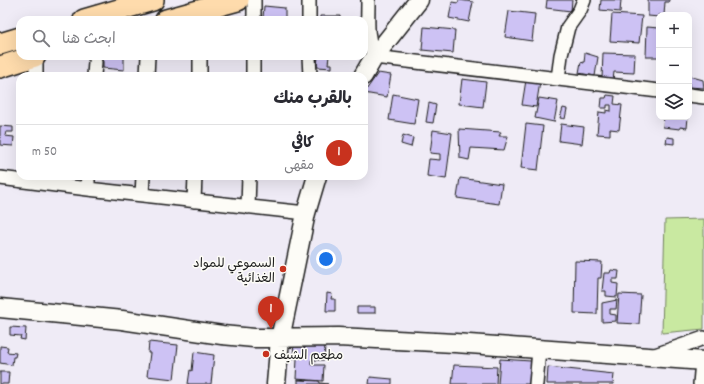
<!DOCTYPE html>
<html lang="ar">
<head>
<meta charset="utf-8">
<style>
	:root { --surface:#fff; --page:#f2f2f3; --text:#2b2b33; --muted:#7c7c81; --line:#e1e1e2; --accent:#c8321e }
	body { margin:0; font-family:Dekko,"Playpen Sans Arabic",sans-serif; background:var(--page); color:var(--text); direction:rtl }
	.controls { position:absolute; right:12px; top:12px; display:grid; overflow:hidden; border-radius:8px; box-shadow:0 4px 16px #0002 }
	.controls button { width:36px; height:36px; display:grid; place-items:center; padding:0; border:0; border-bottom:1px solid var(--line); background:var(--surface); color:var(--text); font:20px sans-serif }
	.you { position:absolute; left:326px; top:259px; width:14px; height:14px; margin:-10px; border:3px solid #fff; border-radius:50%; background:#1a73e8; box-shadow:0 0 0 6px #1a73e833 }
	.badge { display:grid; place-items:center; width:26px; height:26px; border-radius:50%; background:var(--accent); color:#fff; font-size:13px; font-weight:700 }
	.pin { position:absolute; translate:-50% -33px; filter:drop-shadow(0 1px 2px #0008) }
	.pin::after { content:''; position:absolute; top:21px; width:14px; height:12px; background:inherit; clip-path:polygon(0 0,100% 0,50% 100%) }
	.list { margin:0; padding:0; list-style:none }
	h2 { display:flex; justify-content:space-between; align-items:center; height:52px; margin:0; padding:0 16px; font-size:17px }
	h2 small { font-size:13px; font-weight:400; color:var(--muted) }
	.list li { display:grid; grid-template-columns:26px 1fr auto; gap:12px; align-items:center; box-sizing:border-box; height:56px; padding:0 16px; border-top:1px solid var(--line) }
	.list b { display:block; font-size:15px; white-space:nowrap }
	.list p { margin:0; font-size:13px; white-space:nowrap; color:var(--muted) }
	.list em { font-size:13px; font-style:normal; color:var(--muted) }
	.icon { flex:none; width:22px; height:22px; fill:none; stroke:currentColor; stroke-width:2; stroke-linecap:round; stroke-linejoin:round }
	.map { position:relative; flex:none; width:704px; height:384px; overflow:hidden; direction:ltr }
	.search { position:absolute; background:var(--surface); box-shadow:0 4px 16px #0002; left:16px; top:16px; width:352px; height:44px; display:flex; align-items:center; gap:10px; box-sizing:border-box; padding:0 14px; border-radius:12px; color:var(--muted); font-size:15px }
	.panel { position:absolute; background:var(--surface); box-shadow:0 4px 16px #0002; left:16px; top:72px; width:352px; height:108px; border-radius:12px; direction:rtl }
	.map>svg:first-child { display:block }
	.green { fill:#c9e9a1; stroke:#72825e }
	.building { fill:#cdc2f4; stroke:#1c1c1c }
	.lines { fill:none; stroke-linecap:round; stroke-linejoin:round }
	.street-casing { stroke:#1c1c1c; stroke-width:16 }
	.secondary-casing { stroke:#1c1c1c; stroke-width:21 }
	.primary-casing { stroke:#1c1c1c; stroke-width:24 }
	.street { stroke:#fdfcf7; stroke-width:13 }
	.secondary { stroke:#fdfcf7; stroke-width:18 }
	.primary { stroke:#fedbac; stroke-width:21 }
	.poi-dot { fill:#c8321e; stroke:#fdfcf7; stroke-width:1.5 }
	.labels { text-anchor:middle; stroke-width:3; stroke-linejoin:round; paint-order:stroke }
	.poi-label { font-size:13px; fill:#1c1c1c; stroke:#fdfcf7; text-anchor:end }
</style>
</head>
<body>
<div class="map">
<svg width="704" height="384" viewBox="0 0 704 384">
	<rect width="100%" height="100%" fill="#efebf6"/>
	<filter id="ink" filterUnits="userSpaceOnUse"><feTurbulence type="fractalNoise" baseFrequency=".025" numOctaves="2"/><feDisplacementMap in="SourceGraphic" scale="8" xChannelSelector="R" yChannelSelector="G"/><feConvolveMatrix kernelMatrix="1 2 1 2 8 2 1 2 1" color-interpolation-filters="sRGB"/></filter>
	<g filter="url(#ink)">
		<path class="green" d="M704,219V329L662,333L665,220Z"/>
		<path class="building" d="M459,0L473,2L469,22L449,18L452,2L458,3Z
			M547,0H572L571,11L546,8Z
			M601,0H621L620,12L600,10Z
			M648,0H669V2H665L664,15H659V17L648,16Z
			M264,6L285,8V19L263,18Z
			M509,11L535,14L532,41L505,37Z
			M612,14L642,16L639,43L610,41Z
			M320,16H340V20H320Z
			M424,27L455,30L453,53L422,50Z
			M647,27L659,28V57H646Z
			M585,53L598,57L595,76L579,73L581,62L584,63Z
			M603,53L635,54L634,73L614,72L613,80L602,79Z
			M103,56H124V70L103,68Z
			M318,56H329L328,64H332V68L317,67Z
			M378,73L391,75L387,97L364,93Z
			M689,76L703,80L704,88L689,87Z
			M462,79L486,82L483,107L459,104Z
			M526,80L540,82L536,107L522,105Z
			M393,94L418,99L414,124L389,120Z
			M607,95L615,96L614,104L622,105L619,130L610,129V135L597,134L599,112L606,113V110L611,111V105H607V108H601L602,98H606Z
			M539,98L558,101L554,122L535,118Z
			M429,103L436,105L433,123L426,122Z
			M563,108L567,109L565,119L560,118Z
			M664,117H688L687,128L680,127V129L663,127Z
			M526,124L543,126L538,170L521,168Z
			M561,124L584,127L582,144L559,141Z
			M0,126L13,127V132H6L5,136L14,137L13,146L0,145Z
			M459,129L501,132L499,136H508L504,150L471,148L469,160L460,158Z
			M433,130L452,133L446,179L427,176L429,159L440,160V154L430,153Z
			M403,135L413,138L411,147L401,144Z
			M667,137L674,138V144L666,143Z
			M460,178L502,184L499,204L457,198Z
			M575,261L602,262L601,278H598L597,314L574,313Z
			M611,270L619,271L618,279H612V283L618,284L617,297L606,296V291H602L604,273H610Z
			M327,293L332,294L331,299H335V311H326Z
			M619,294L641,295L639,324L617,323Z
			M617,300L616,309H610V314L616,315V321L602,322V303Z
			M357,307H375V313H357Z
			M10,327L26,328L25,340L20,339L21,336L10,335Z
			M294,340L325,345L324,360H311V365H324L323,381L296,379L297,359L293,358Z
			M149,342L178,345L174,379L147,376L150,353H148Z
			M0,346L8,347L7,352L16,353L15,357H13L12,365L0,363Z
			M194,352L214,355L211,384H188L190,370L192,371Z
			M500,359L531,361L529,384H498Z
			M454,365L497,367L496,384H452Z
			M548,367L614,374L613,384H547Z
			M0,372H9L8,384H0Z
			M370,377L392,379V384H369Z
			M298,380L319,381L320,383L328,384H298Z"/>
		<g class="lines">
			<g class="street-casing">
				<path id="street" d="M309,0V20
					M368,0C368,22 366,36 374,57L659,91
					M254,20V0
					M309,56L310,76
					M36,76V56
					M94,76L95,62
					M147,76L148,56
					M200,76V56
					M253,76V56
					M558,79L561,55L568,27L580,10L584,0
					M689,95L704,97
					M0,178L88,189L306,213
					M88,189V176
					M142,195L143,176
					M194,201L195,176
					M248,207L249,176
					M655,355L704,338
					M536,384L539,350
					M700,384L702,361"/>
			</g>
			<g class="secondary-casing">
				<path id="secondary" d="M363,76L374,57L419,0
					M0,308L122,320L222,335L254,338L338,337L455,343L704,361
					M276,384L280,339L306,213L317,176"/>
			</g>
			<g class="primary-casing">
				<path id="primary" d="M84,20L153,0
					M166,20L238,0
					M0,44L20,38
					M0,67L35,56"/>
			</g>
			<use href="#street" class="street"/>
			<use href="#secondary" class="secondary"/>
			<use href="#primary" class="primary"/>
		</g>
	</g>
	<g class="poi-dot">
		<circle cx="283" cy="269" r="4"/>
		<circle cx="266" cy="354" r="4"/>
	</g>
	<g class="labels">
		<g class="poi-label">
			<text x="275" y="267">السموعي للمواد<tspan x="275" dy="15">الغذائية</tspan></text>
			<text x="274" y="359" text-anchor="start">مطعم الشيف</text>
		</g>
	</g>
</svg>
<div class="controls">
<button>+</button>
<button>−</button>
<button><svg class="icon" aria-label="layers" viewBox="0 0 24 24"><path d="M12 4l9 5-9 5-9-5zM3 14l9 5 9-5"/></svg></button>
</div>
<div class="you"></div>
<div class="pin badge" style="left:271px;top:329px">1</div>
<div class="search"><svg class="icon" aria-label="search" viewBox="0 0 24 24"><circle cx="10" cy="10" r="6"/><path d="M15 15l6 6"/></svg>ابحث هنا</div>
<section class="panel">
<h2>بالقرب منك<small></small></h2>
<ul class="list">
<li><span class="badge">1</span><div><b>كافي</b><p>مقهى</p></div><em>50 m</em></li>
</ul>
</section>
</div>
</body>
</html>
